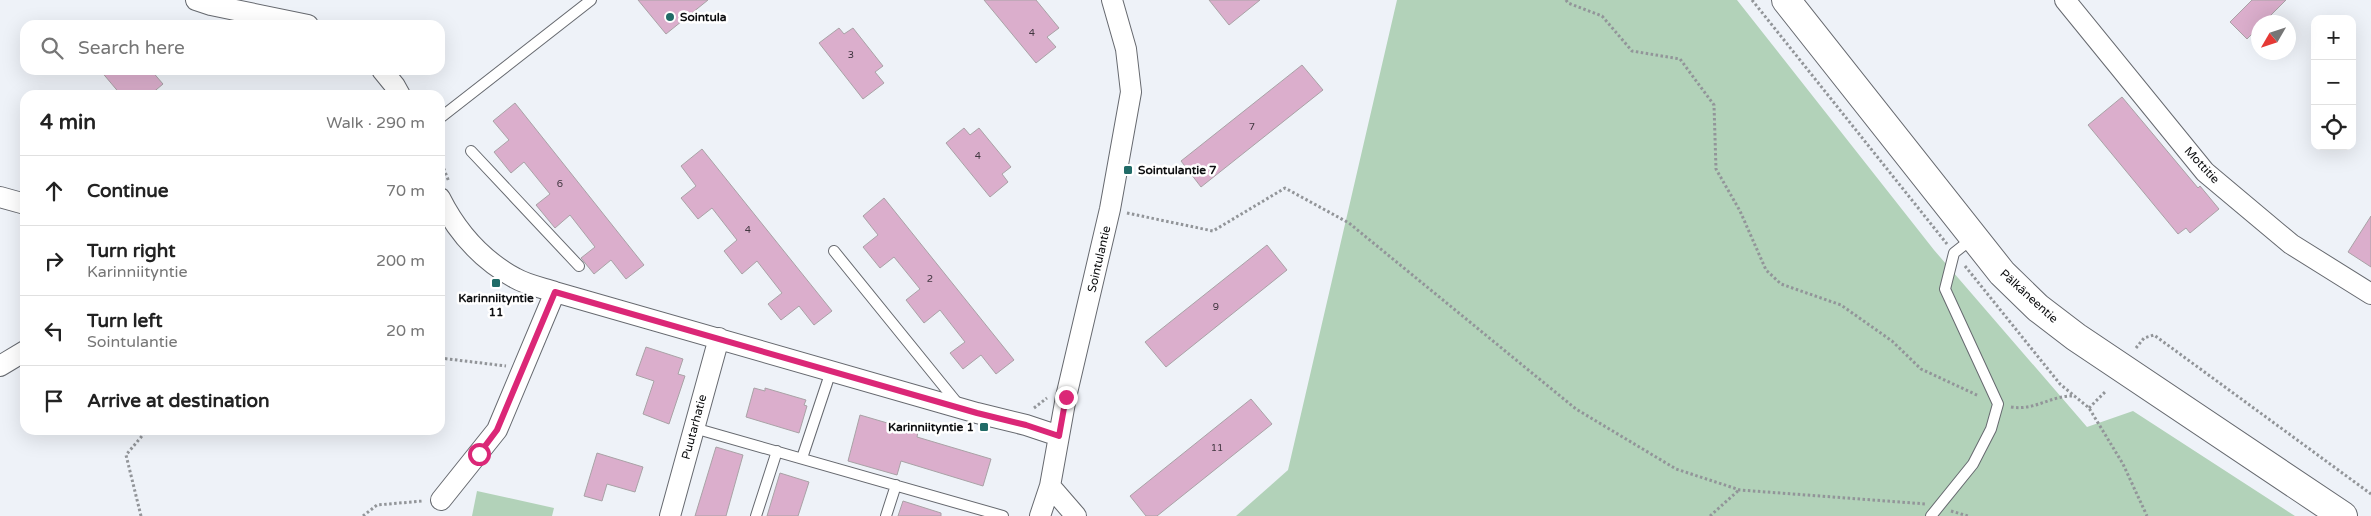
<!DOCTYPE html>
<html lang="en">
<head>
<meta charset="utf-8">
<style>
	:root { --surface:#fff; --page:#f6f6f6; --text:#222; --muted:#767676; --line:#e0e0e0 }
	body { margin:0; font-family:"Varela Round",sans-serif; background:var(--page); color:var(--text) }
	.controls { position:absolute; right:15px; top:15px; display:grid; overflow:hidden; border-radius:10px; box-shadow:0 5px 20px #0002 }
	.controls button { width:45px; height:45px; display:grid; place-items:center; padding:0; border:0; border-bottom:1px solid var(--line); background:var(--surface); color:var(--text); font:25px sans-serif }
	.compass { position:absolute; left:2251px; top:15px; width:45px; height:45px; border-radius:50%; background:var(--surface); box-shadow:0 5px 20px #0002; rotate:231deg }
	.stop { position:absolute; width:15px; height:15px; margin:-11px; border:4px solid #db2777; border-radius:50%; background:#fff }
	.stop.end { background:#db2777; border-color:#fff; box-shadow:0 1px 5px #0008 }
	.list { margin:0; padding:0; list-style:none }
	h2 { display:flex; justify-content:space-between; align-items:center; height:65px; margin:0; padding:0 20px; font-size:21px }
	h2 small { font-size:16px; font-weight:400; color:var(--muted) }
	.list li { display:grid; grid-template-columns:32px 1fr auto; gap:15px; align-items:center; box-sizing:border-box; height:70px; padding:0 20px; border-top:1px solid var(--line) }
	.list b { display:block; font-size:19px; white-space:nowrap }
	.list p { margin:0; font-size:16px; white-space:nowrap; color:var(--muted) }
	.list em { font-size:16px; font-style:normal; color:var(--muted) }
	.icon { flex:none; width:28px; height:28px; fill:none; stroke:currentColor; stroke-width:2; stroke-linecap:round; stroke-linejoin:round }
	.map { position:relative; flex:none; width:2371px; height:516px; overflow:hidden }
	.search { position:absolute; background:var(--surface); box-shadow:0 5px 20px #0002; left:20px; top:20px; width:425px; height:55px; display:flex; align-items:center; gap:12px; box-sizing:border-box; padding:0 18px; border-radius:15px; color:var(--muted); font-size:19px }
	.panel { position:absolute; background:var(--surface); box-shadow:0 5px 20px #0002; left:20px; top:90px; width:425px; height:345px; border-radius:15px }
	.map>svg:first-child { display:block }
	.green { fill:#b2d2b9 }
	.building { fill:#dbaecc; stroke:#a9a2a6 }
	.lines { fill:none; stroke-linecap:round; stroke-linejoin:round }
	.lane-casing { stroke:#66696f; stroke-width:12 }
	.street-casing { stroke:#66696f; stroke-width:22 }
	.secondary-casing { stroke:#66696f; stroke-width:30 }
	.path { stroke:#929599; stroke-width:3; stroke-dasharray:2.5 2.5; stroke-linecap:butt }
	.lane { stroke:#fff; stroke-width:10 }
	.street { stroke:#fff; stroke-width:20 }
	.secondary { stroke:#fff; stroke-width:28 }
	.route { stroke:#db2777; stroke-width:6 }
	.poi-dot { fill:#206b67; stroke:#fff; stroke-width:2 }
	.labels { text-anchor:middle; stroke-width:5; stroke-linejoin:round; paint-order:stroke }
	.number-label { font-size:10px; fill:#413740 }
	.poi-label { font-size:12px; font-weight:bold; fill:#0e0f11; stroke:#fff; text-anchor:start }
	.street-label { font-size:12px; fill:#0e0f11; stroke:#fff }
</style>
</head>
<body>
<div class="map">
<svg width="2371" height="516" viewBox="0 0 2371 516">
	<rect width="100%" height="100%" fill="#eef2f8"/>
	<path class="green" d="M1397,0H1737L1934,250L2087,427L2133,411L2295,516H1236L1288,470Z
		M477,491L554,508L552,516H472Z"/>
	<path class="building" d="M638,0H708L666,34Z
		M984,0H1036L1059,28L1047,37L1056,47L1036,63Z
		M1209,0H1260L1229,25Z
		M2252,0H2286L2264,22H2258V28L2247,39L2230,22Z
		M839,28L844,34L853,28L883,66L875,72L884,83L863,99L819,43Z
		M1302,65L1323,90L1201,187L1181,161Z
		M100,70H151L163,84L150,95H121Z
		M2122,97L2198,188L2200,186L2219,209L2190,233L2186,228L2178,234L2088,125Z
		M515,103L644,265L626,279L611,260L594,274L581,258L595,247L570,215L555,228L536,205L550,194L524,162L511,173L494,152L509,140L493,121Z
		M964,128L970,135L979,128L1011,167L1002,174L1008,182L990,197L946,143Z
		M702,149L832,311L814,325L799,306L781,320L768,304L782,293L757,261L742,274L724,251L737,240L712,208L698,219L681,198L696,186L681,166Z
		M884,198L1014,360L996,374L981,355L963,369L950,353L965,342L940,310L924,323L906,300L920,289L894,257L880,268L863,247L878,235L863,216Z
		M2371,216V267L2348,252Z
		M1267,245L1287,270L1166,367L1145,342Z
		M646,347L683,359L678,374L685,376L669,424L643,414L654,381L636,375Z
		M754,388L765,391V388L806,400L804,405L807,406L799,433L746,417Z
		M1251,399L1272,424L1157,516H1146L1130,496Z
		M860,415L918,432L917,437L991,459L983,486L901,461L897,475L848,461Z
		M716,447L743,455L726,516H695Z
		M597,453L643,467L635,492L607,484L602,501L584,496Z
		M780,473L809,482L798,516H767Z
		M903,501L941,513V516H898Z"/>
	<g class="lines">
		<g class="lane-casing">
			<path id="lane" d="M440,118L591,0
				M471,151L579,266
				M834,251L958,404
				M694,428L1003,516
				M802,458L831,371
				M756,516L777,451
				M886,516L896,485
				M1931,516L1973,464L1991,429L1998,404L1945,289L1954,253L1973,238"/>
		</g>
		<g class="street-casing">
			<path id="street" d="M196,0L211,5L308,25
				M2065,0L2205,172L2291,244L2371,294
				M382,70L395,86L400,95
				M0,197L25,204
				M440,198C457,232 482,260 515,278C527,285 543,288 555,292L977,413L1026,425L1059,436
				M0,366L25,351
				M1050,486L1076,516
				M441,500L497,430L555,292
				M670,516L719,338
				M1040,516L1050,486L1066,397L1110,209L1131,92L1126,49L1112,0"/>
		</g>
		<g class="secondary-casing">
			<path id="secondary" d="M1786,0L2002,273L2038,308L2076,337L2343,516"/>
		</g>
		<path class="path" d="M1566,0L1568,3L1602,16L1632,51L1680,59L1714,105L1716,169L1740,211L1766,270L1781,284L1841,305L1892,341L1921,369L1979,396
			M1752,0L1947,244
			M324,22L333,25
			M440,159L449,182
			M1127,213L1213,231L1285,188L1349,223L1576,409L1676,469L1740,490L1926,504
			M1965,266L2060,384L2089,408L2123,464L2147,516
			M2136,348L2144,338L2154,335L2371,494
			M440,358L506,366
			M2011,407C2035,411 2051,395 2075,396
			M1034,408L1047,398
			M2089,408L2105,392
			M1951,511L1968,516
			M141,516L126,455L147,430
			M363,516L377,505L423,501
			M1710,516L1739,490"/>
		<use href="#lane" class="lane"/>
		<use href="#street" class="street"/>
		<use href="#secondary" class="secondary"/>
	</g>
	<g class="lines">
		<path class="route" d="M479,454L497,430L555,292L977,413L1026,425L1059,436L1066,397"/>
	</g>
	<g class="poi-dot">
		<circle cx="670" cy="17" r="5"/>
		<rect x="1123" y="165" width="10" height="10" rx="2.5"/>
		<rect x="491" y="278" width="10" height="10" rx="2.5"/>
		<rect x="979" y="422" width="10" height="10" rx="2.5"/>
	</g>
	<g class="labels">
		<g class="number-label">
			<text x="1032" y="36">4</text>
			<text x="851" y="58">3</text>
			<text x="1252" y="130">7</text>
			<text x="978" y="159">4</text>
			<text x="560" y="187">6</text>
			<text x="748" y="233">4</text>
			<text x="930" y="282">2</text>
			<text x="1216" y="310">9</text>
			<text x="1217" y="451">11</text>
		</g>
		<g class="poi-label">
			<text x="680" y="21">Sointula</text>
			<text x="1138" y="174">Sointulantie 7</text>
			<text x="496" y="302" text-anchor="middle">Karinniityntie<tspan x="496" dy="14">11</tspan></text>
			<text x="974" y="431" text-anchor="end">Karinniityntie 1</text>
		</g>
		<g class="street-label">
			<text transform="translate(2202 165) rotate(47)" y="4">Mottitie</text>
			<text transform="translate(1099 259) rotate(-77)" y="4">Sointulantie</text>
			<text transform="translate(2029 296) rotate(42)" y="4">Pälkäneentie</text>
			<text transform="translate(694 427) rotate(-75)" y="4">Puutarhatie</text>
		</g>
	</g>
</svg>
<div class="controls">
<button>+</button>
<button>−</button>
<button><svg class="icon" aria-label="locate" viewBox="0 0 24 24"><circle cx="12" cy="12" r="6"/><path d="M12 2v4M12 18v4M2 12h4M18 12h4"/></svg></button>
</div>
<svg class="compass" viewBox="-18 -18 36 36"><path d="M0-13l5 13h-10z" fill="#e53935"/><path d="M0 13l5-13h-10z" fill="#767676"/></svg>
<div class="stop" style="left:479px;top:454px"></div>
<div class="stop end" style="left:1066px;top:397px"></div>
<div class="search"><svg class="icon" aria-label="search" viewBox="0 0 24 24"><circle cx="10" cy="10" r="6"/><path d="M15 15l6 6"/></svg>Search here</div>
<section class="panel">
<h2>4 min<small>Walk · 290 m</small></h2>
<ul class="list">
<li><svg class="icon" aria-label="ahead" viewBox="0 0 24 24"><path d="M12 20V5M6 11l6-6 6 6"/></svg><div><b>Continue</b></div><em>70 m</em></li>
<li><svg class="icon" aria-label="right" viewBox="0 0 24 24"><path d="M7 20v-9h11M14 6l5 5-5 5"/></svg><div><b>Turn right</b><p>Karinniityntie</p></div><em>200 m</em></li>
<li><svg class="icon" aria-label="left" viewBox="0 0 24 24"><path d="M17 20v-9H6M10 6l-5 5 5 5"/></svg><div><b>Turn left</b><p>Sointulantie</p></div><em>20 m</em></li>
<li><svg class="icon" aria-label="arrive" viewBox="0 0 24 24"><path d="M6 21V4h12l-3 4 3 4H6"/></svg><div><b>Arrive at destination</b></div></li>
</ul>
</section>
</div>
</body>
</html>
